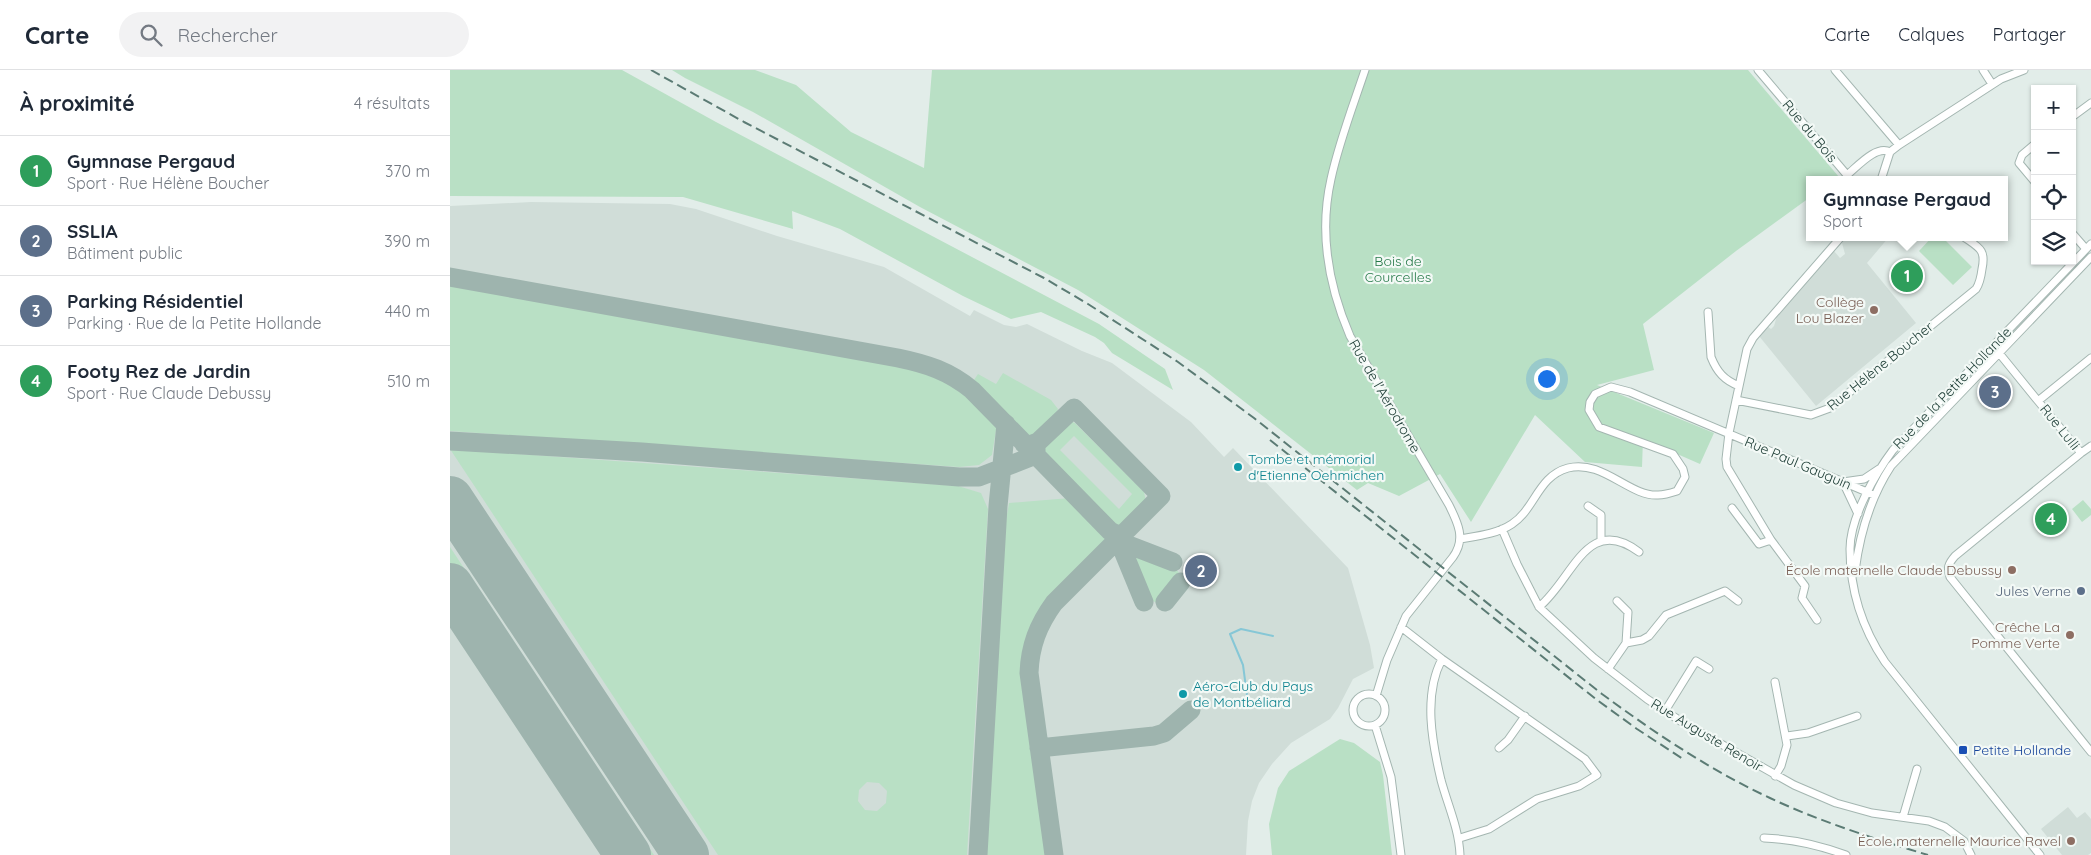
<!DOCTYPE html>
<html lang="fr">
<head>
<meta charset="utf-8">
<style>
	:root { --surface:#fff; --page:#f2f2f3; --text:#1f2937; --muted:#747a83; --line:#e0e1e3; --accent:#825143 }
	body { margin:0; font-family:Quicksand,sans-serif; background:var(--page); color:var(--text) }
	.controls { position:absolute; right:15px; top:15px; display:grid; overflow:hidden; border-radius:0px; box-shadow:0 1px 4px #0004 }
	.controls button { width:45px; height:45px; display:grid; place-items:center; padding:0; border:0; border-bottom:1px solid var(--line); background:var(--surface); color:var(--text); font:25px sans-serif }
	.you { position:absolute; left:1096px; top:308px; width:18px; height:18px; margin:-12px; border:4px solid #fff; border-radius:50%; background:#1a73e8; box-shadow:0 0 0 8px #1a73e833 }
	.badge { display:grid; place-items:center; width:32px; height:32px; border-radius:50%; background:var(--accent); color:#fff; font-size:16px; font-weight:700 }
	.pin { position:absolute; translate:-50% -50%; border:2px solid #fff; box-shadow:0 1px 5px #0006 }
	.popup { position:absolute; left:1356px; top:106px; width:202px; height:65px; box-sizing:border-box; display:grid; place-content:center; border-radius:0px; background:var(--surface); filter:drop-shadow(0 1px 4px #0005); font-size:16px; white-space:nowrap; color:var(--muted) }
	.popup b { font-size:19px; color:var(--text) }
	.popup::after { content:''; position:absolute; left:50%; top:100%; margin-left:-10px; border:10px solid transparent; border-top-color:var(--surface) }
	.list { margin:0; padding:0; list-style:none }
	h2 { display:flex; justify-content:space-between; align-items:center; height:65px; margin:0; padding:0 20px; font-size:21px }
	h2 small { font-size:16px; font-weight:400; color:var(--muted) }
	.list li { display:grid; grid-template-columns:32px 1fr auto; gap:15px; align-items:center; box-sizing:border-box; height:70px; padding:0 20px; border-top:1px solid var(--line) }
	.list b { display:block; font-size:19px; white-space:nowrap }
	.list p { margin:0; font-size:16px; white-space:nowrap; color:var(--muted) }
	.list em { font-size:16px; font-style:normal; color:var(--muted) }
	.icon { flex:none; width:28px; height:28px; fill:none; stroke:currentColor; stroke-width:2; stroke-linecap:round; stroke-linejoin:round }
	.map { position:relative; flex:none; width:1641px; height:785px; overflow:hidden }
	header { display:flex; align-items:center; gap:30px; box-sizing:border-box; height:70px; padding:0 25px; background:var(--surface); border-bottom:1px solid var(--line) }
	header strong { font-size:24px }
	nav { display:flex; gap:28px; margin-inline-start:auto; font-size:18px }
	.search { width:350px; height:45px; background:var(--page); display:flex; align-items:center; gap:12px; box-sizing:border-box; padding:0 18px; border-radius:28px; color:var(--muted); font-size:19px }
	main { display:flex }
	aside { flex:1; background:var(--surface) }
	.map>svg:first-child { display:block }
	.built { fill:#d0ddd8 }
	.green { fill:#b9e0c5; fill-rule:evenodd }
	.lines { fill:none; stroke-linecap:round; stroke-linejoin:round }
	.stream { stroke:#86c7d6; stroke-width:2 }
	.taxiway { stroke:#9eb4ae; stroke-width:19 }
	.runway { stroke:#9eb4ae; stroke-width:46 }
	.minor-casing { stroke:#a4b6b1; stroke-width:9 }
	.minor { stroke:#fff; stroke-width:7 }
	.rail { stroke:#5b7b74; stroke-width:2; stroke-dasharray:10 5; stroke-linecap:butt }
	.education-dot { fill:#8d6e63; stroke:#f3f9f6; stroke-width:2 }
	.culture-dot { fill:#0f9aa8; stroke:#f3f9f6; stroke-width:2 }
	.service-dot { fill:#5c6f8a; stroke:#f3f9f6; stroke-width:2 }
	.transit-dot { fill:#1a4fb4; stroke:#f3f9f6; stroke-width:2 }
	.labels { text-anchor:middle; stroke-width:4.5; stroke-linejoin:round; paint-order:stroke }
	.street-label { font-size:14px; fill:#214039; stroke:#f3f9f6 }
	.park-label { font-size:14px; fill:#277a4a; stroke:#f3f9f6 }
	.education-label { font-size:14px; fill:#785e54; stroke:#f3f9f6; text-anchor:end }
	.culture-label { font-size:14px; fill:#0d838f; stroke:#f3f9f6; text-anchor:start }
	.service-label { font-size:14px; fill:#4e5e75; stroke:#f3f9f6; text-anchor:end }
	.transit-label { font-size:14px; fill:#164399; stroke:#f3f9f6; text-anchor:start }
</style>
</head>
<body>
<header>
<strong>Carte</strong>
<div class="search"><svg class="icon" aria-label="search" viewBox="0 0 24 24"><circle cx="10" cy="10" r="6"/><path d="M15 15l6 6"/></svg>Rechercher</div>
<nav><a>Carte</a><a>Calques</a><a>Partager</a></nav>
</header>
<main>
<aside>
<h2>À proximité<small>4 résultats</small></h2>
<ul class="list">
<li><span class="badge" style="background:#2e9e5b">1</span><div><b>Gymnase Pergaud</b><p>Sport · Rue Hélène Boucher</p></div><em>370 m</em></li>
<li><span class="badge" style="background:#5c6f8a">2</span><div><b>SSLIA</b><p>Bâtiment public</p></div><em>390 m</em></li>
<li><span class="badge" style="background:#5c6f8a">3</span><div><b>Parking Résidentiel</b><p>Parking · Rue de la Petite Hollande</p></div><em>440 m</em></li>
<li><span class="badge" style="background:#2e9e5b">4</span><div><b>Footy Rez de Jardin</b><p>Sport · Rue Claude Debussy</p></div><em>510 m</em></li>
</ul>
</aside>
<div class="map">
<svg width="1641" height="785" viewBox="0 0 1641 785">
	<rect width="100%" height="100%" fill="#e2ede9"/>
	<path class="built" d="M81,132L220,134L246,139L327,166L434,197L520,246L524,240L554,255L566,257L577,254L632,281L662,293L741,352L774,387L783,378L898,498L920,575L924,598L903,609L888,638L880,649L841,673L822,694L809,713L802,731L798,751L796,785H0V136Z
		M1396,167H1439L1417,193L1466,253L1366,336L1309,266L1317,256L1321,259L1324,256L1327,246L1384,181L1390,188L1395,184L1392,173Z
		M1618,737L1627,748L1635,742L1641,749V783L1638,785H1612L1591,759Z"/>
	<path class="green" d="M0,0H172L266,52L649,254L715,299L723,320L662,283L654,273L645,267L591,242L561,249L513,226L390,159L342,141L343,159L233,127L0,126Z
		M222,0H305L346,15L401,62L474,98L482,0H1298L1389,107L1385,110H1360L1359,128L1286,181L1193,254L1204,300L1147,315L1264,363L1250,394L1193,369L1192,397L1135,392L1085,345L1021,452L990,404L949,426L918,413L907,420L754,300L628,220L470,137L303,42L235,8Z
		M1482,167H1492L1522,197L1503,215L1469,181Z
		M0,213L480,301C508,314 526,333 547,354L542,385L529,395L509,397L0,361Z
		M553,303L601,330L608,339L605,347L583,368L575,367L526,319L524,310L528,304L546,314Z
		M620,351L625,353L694,422L696,432L694,436L673,457H663L591,383C590,373 610,352 620,351ZM624,366L682,424L669,439L610,380Z
		M0,379L508,416L531,423L538,439L517,785H268ZM417,712L429,713L437,721L436,733L427,741L415,740L408,731L409,720Z
		M620,428L651,459L657,471C652,481 641,489 633,497C597,532 578,546 573,599L599,785H536L552,474L559,433Z
		M1633,430L1641,439V445L1632,452L1622,439Z
		M1607,437L1614,446L1595,461L1588,452Z
		M0,477L204,785H191L0,498Z
		M680,479C693,484 730,493 731,508L714,530L707,533L699,529Z
		M890,669L904,673L930,692L933,705L942,785H822L819,754L828,718L839,701Z"/>
	<g class="lines">
		<path class="stream" d="M798,633L793,595L780,564L791,559L823,566"/>
		<path class="taxiway" d="M0,207L448,288C477,294 499,301 522,320L660,461L666,464H673
			M0,371L192,382L509,407H529L586,385V375
			M574,374L580,375L588,372L624,338L711,426L604,533C588,555 580,576 579,603L604,785
			M668,469L694,532
			M671,472L723,492
			M715,532L731,512
			M589,678L704,666L714,663L741,640
			M528,785L548,436L556,354"/>
		<path class="runway" d="M0,429L236,785
			M0,516L178,785"/>
		<g class="minor-casing">
			<path id="minor" d="M915,0C903,36 889,72 881,109C869,162 879,217 900,266L999,435C1008,453 1016,469 1003,487L956,546L937,590L926,626
				M1308,0L1397,105C1408,96 1426,75 1440,82
				M1385,0L1449,75
				M1533,0L1542,14
				M1622,47L1641,33
				M1585,74L1572,85L1569,93L1585,112
				M1431,110L1440,82L1449,75L1551,9L1574,0
				M1622,163L1636,179
				M1258,242L1261,287C1267,302 1274,310 1289,316
				M1549,283L1588,331
				M1641,288L1588,331L1631,383L1505,486C1498,494 1497,498 1500,507L1641,682
				M1286,330L1361,345L1380,338L1526,219C1530,213 1531,207 1532,199C1536,180 1530,178 1514,167
				M1631,383L1641,376
				M1138,436L1151,445V470
				M1282,438L1309,474L1321,470
				M1408,444L1393,412L1414,409L1429,399
				M1052,459L1067,494L1089,537L1144,588L1197,629L1232,652L1344,715L1386,733L1422,743L1479,751L1495,757L1514,771L1521,785
				M1010,469C1027,466 1047,464 1062,454C1085,439 1088,406 1118,398C1152,389 1180,427 1208,425C1215,425 1221,423 1227,421L1235,407L1233,399L1223,384L1149,357L1139,340L1140,332L1145,324L1161,317L1180,322L1424,425
				M1405,501C1410,463 1420,428 1441,396L1641,187
				M1167,531L1178,542L1176,573
				M1089,537C1123,509 1137,443 1189,482
				M1367,550L1352,528L1355,516L1321,470L1277,397L1276,389L1279,363L1297,279L1303,268L1391,167
				M951,557L992,589L1135,689L1147,705L1129,716L1087,729L1039,759L1010,768
				M992,589C973,625 982,672 991,710C998,736 1009,759 1010,785
				M1158,599L1176,573L1192,570L1199,566L1216,545L1275,521L1288,531
				M1325,612L1337,675L1331,696L1325,706
				M903 640a16 16 0 1 1 32 0a16 16 0 1 1-32 0Z
				M1215,641L1246,591L1259,599
				M925,655L941,707L951,785
				M1337,666L1358,663L1407,646
				M1049,678L1058,670L1075,646
				M1453,747L1467,699
				M1314,768C1342,769 1369,775 1396,785
				M1590,785L1435,592C1412,558 1400,520 1400,479C1400,448 1425,404 1443,380L1641,174"/>
		</g>
		<use href="#minor" class="minor"/>
		<path class="rail" d="M201,0L294,52L594,208L638,234L728,292L804,348L1152,624C1205,663 1260,700 1320,728C1371,752 1425,769 1478,785
			M820,370L1147,630L1187,659L1233,689"/>
	</g>
	<g class="education-dot">
		<circle cx="1424" cy="240" r="5"/>
		<circle cx="1562" cy="500" r="5"/>
		<circle cx="1620" cy="565" r="5"/>
		<circle cx="1621" cy="771" r="5"/>
	</g>
	<g class="culture-dot">
		<circle cx="788" cy="397" r="5"/>
		<circle cx="733" cy="624" r="5"/>
	</g>
	<circle class="service-dot" cx="1631" cy="521" r="5"/>
	<rect class="transit-dot" x="1508" y="675" width="10" height="10" rx="2.5"/>
	<g class="labels">
		<g class="street-label">
			<text transform="translate(1360 61) rotate(50)" y="5">Rue du Bois</text>
			<text transform="translate(1430 296) rotate(-39)" y="5">Rue Hélène Boucher</text>
			<text transform="translate(1502 318) rotate(-46)" y="5">Rue de la Petite Hollande</text>
			<text transform="translate(935 326) rotate(60)" y="5">Rue de l'Aérodrome</text>
			<text transform="translate(1610 357) rotate(51)" y="5">Rue Lulli</text>
			<text transform="translate(1348 393) rotate(23)" y="5">Rue Paul Gauguin</text>
			<text transform="translate(1257 665) rotate(31)" y="5">Rue Auguste Renoir</text>
		</g>
		<g class="park-label">
			<text x="948" y="196">Bois de<tspan x="948" dy="16">Courcelles</tspan></text>
		</g>
		<g class="education-label">
			<text x="1414" y="237">Collège<tspan x="1414" dy="16">Lou Blazer</tspan></text>
			<text x="1552" y="505">École maternelle Claude Debussy</text>
			<text x="1610" y="562">Crêche La<tspan x="1610" dy="16">Pomme Verte</tspan></text>
			<text x="1611" y="776">École maternelle Maurice Ravel</text>
		</g>
		<g class="culture-label">
			<text x="798" y="394">Tombe et mémorial<tspan x="798" dy="16">d'Etienne Oehmichen</tspan></text>
			<text x="743" y="621">Aéro-Club du Pays<tspan x="743" dy="16">de Montbéliard</tspan></text>
		</g>
		<g class="service-label">
			<text x="1621" y="526">Jules Verne</text>
		</g>
		<g class="transit-label">
			<text x="1523" y="685">Petite Hollande</text>
		</g>
	</g>
</svg>
<div class="controls">
<button>+</button>
<button>−</button>
<button><svg class="icon" aria-label="locate" viewBox="0 0 24 24"><circle cx="12" cy="12" r="6"/><path d="M12 2v4M12 18v4M2 12h4M18 12h4"/></svg></button>
<button><svg class="icon" aria-label="layers" viewBox="0 0 24 24"><path d="M12 4l9 5-9 5-9-5zM3 14l9 5 9-5"/></svg></button>
</div>
<div class="you"></div>
<div class="pin badge" style="left:1457px;top:206px;background:#2e9e5b">1</div>
<div class="popup"><b>Gymnase Pergaud</b>Sport</div>
<div class="pin badge" style="left:751px;top:501px;background:#5c6f8a">2</div>
<div class="pin badge" style="left:1545px;top:322px;background:#5c6f8a">3</div>
<div class="pin badge" style="left:1601px;top:449px;background:#2e9e5b">4</div>
</div>
</main>
</body>
</html>
